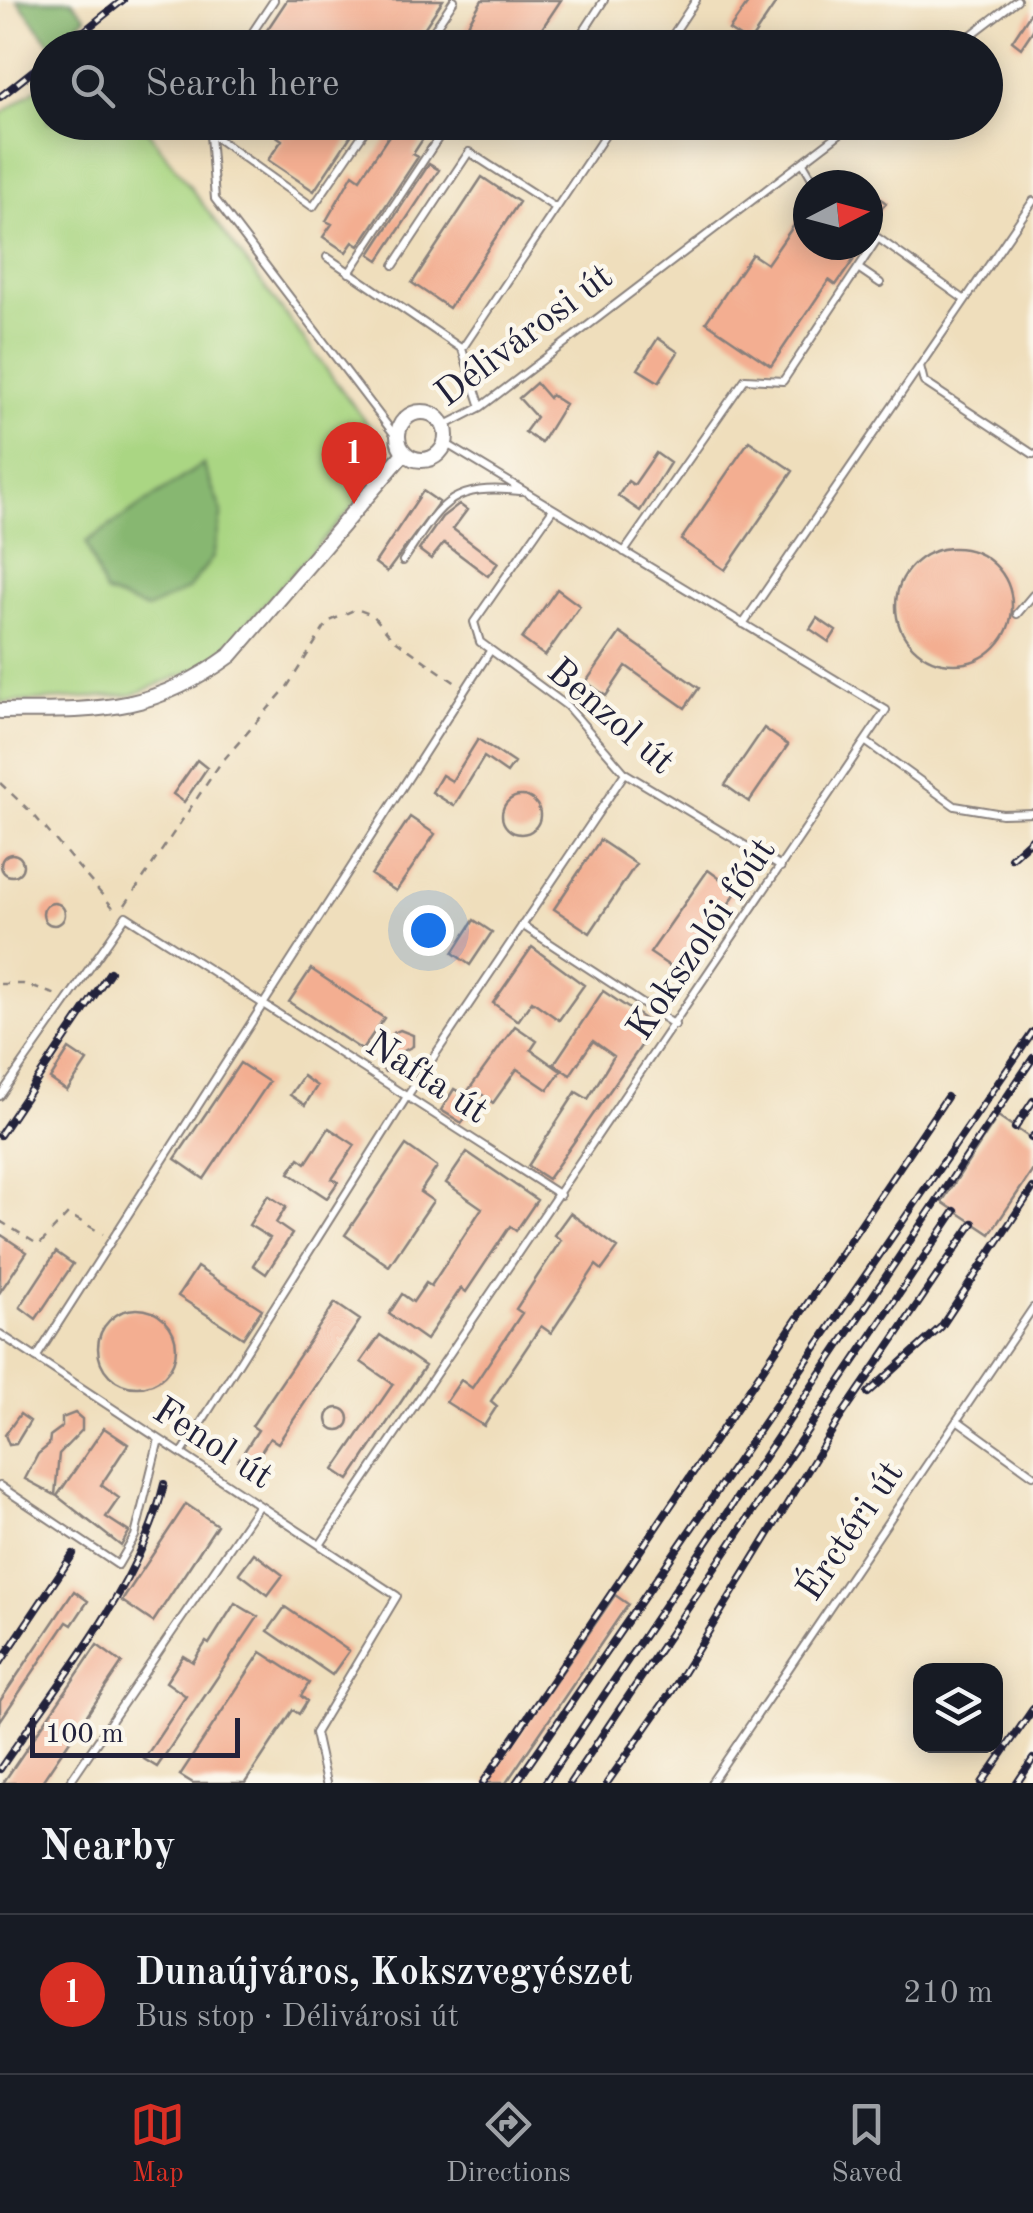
<!DOCTYPE html>
<html lang="en">
<head>
<meta charset="utf-8">
<style>
	:root { --surface:#171b24; --page:#242831; --text:#f1f3f6; --muted:#9ea1a6; --line:#363941; --accent:#d93025 }
	body { margin:0; font-family:"Old Standard TT",serif; background:var(--page); color:var(--text) }
	.controls { position:absolute; right:30px; bottom:30px; display:grid; overflow:hidden; border-radius:20px; box-shadow:0 5px 25px #0003 }
	.controls button { width:90px; height:90px; display:grid; place-items:center; padding:0; border:0; border-bottom:2px solid var(--line); background:var(--surface); color:var(--text); font:50px sans-serif }
	.compass { position:absolute; left:793px; top:170px; width:90px; height:90px; border-radius:50%; background:var(--surface); box-shadow:0 5px 25px #0003; rotate:84deg }
	.scale { position:absolute; left:30px; bottom:25px; width:210px; box-sizing:border-box; padding-left:10px; border:5px solid #22223b; border-top:0; font-size:28px; line-height:35px; white-space:nowrap; color:#22223b; -webkit-text-stroke:8px #fbf7ec; paint-order:stroke }
	.you { position:absolute; left:428px; top:930px; width:35px; height:35px; margin:-25px; border:8px solid #fff; border-radius:50%; background:#1a73e8; box-shadow:0 0 0 15px #1a73e833 }
	.badge { display:grid; place-items:center; width:65px; height:65px; border-radius:50%; background:var(--accent); color:#fff; font-size:32px; font-weight:700 }
	.pin { position:absolute; translate:-50% -82px; filter:drop-shadow(0 2px 5px #0008) }
	.pin::after { content:''; position:absolute; top:52px; width:35px; height:30px; background:inherit; clip-path:polygon(0 0,100% 0,50% 100%) }
	.list { margin:0; padding:0; list-style:none }
	h2 { display:flex; justify-content:space-between; align-items:center; height:130px; margin:0; padding:0 40px; font-size:42px }
	h2 small { font-size:32px; font-weight:400; color:var(--muted) }
	.list li { display:grid; grid-template-columns:65px 1fr auto; gap:30px; align-items:center; box-sizing:border-box; height:160px; padding:0 40px; border-top:2px solid var(--line) }
	.list b { display:block; font-size:38px; white-space:nowrap }
	.list p { margin:0; font-size:32px; white-space:nowrap; color:var(--muted) }
	.list em { font-size:32px; font-style:normal; color:var(--muted) }
	.icon { flex:none; width:55px; height:55px; fill:none; stroke:currentColor; stroke-width:2; stroke-linecap:round; stroke-linejoin:round }
	.map { position:relative; flex:none; width:1033px; height:1783px; overflow:hidden }
	.search { position:absolute; background:var(--surface); box-shadow:0 5px 25px #0003; left:30px; right:30px; top:30px; height:110px; display:flex; align-items:center; gap:25px; box-sizing:border-box; padding:0 35px; border-radius:55px; color:var(--muted); font-size:38px }
	.sheet { height:290px; background:var(--surface) }
	nav { display:flex; justify-content:space-around; align-items:center; box-sizing:border-box; height:140px; border-top:2px solid var(--line); background:var(--surface); font-size:28px; color:var(--muted) }
	nav a { display:grid; justify-items:center; gap:5px }
	nav .on { color:var(--accent) }
	.map>svg:first-child { display:block }
	.green { fill:#aad683; stroke:#667c5f; stroke-width:2.5 }
	.forest { fill:#87b771; stroke:#546c56; stroke-width:2.5 }
	.building { fill:#f3ae91 }
	.lines { fill:none; stroke-linecap:round; stroke-linejoin:round }
	.lane-casing { stroke:#88807c; stroke-width:10 }
	.street-casing { stroke:#88807c; stroke-width:18 }
	.path { stroke:#88807c; stroke-width:2.5; stroke-dasharray:8 8; stroke-linecap:butt }
	.lane { stroke:#fff; stroke-width:6 }
	.street { stroke:#fff; stroke-width:14 }
	.rail-casing { stroke:#22223b; stroke-width:8 }
	.rail { stroke:#fbf7ec; stroke-width:4; stroke-dasharray:11; stroke-linecap:butt }
	.labels { text-anchor:middle; stroke-width:9; stroke-linejoin:round; paint-order:stroke }
	.street-label { font-size:38px; fill:#22223b; stroke:#fbf7ec }
</style>
</head>
<body>
<div class="map">
<svg width="1033" height="1783" viewBox="0 0 1033 1783">
	<rect width="100%" height="100%" fill="#fbf7ec"/>
	<filter id="ink" filterUnits="userSpaceOnUse"><feTurbulence type="fractalNoise" baseFrequency=".01" numOctaves="2"/><feDisplacementMap in="SourceGraphic" scale="20" xChannelSelector="R" yChannelSelector="G"/><feConvolveMatrix kernelMatrix="1 2 1 2 8 2 1 2 1" color-interpolation-filters="sRGB"/></filter>
	<filter id="wash" filterUnits="userSpaceOnUse"><feTurbulence type="fractalNoise" baseFrequency=".0048" numOctaves="4" result="noise"/><feDisplacementMap in="SourceGraphic" scale="40" xChannelSelector="R" yChannelSelector="G"/><feGaussianBlur stdDeviation="2.25" result="paint"/><feColorMatrix in="noise" values="0 0 0 0 0 0 0 0 0 0 0 0 0 0 0 0 0 1.4 0 .05"/><feComposite in="paint" operator="in"/></filter>
	<g filter="url(#wash)">
		<rect width="100%" height="100%" fill="#efdebc"/>
		<path class="green" d="M47,81L48,122L142,123L395,461L210,664L132,695L0,703V115Z"/>
		<path class="forest" d="M17,0H72L86,17L52,46Z
			M203,464L222,512L213,557L188,589L147,609L105,593L86,542Z"/>
		<g id="blocks">
			<path class="building" d="M287,0H443L411,48H255Z
				M482,0H561L529,48H454Z
				M750,0H778L749,43L729,30Z
				M1033,9V30L1021,48L1012,41Z
				M257,122H360L314,191L268,160L282,140Z
				M398,122H434L413,154L418,157L359,246L353,242L346,252L323,237L332,224L326,221L353,174L360,179Z
				M429,164L439,170L379,260L370,254Z
				M482,177L519,202L449,308L412,283Z
				M868,189L886,203L868,226Z
				M808,205V245H848L859,252L836,285L829,280L771,366L706,322L752,254L767,264Z
				M658,338L678,352L659,382L638,369Z
				M536,383L549,398L551,395L565,404L541,443L525,432L536,417L519,398Z
				M749,441L793,471L725,570L681,540Z
				M656,453L670,463L640,511L618,496L628,481L634,485Z
				M423,491L439,502L387,572L375,563Z
				M459,504L467,510L453,529L498,563L488,576L444,543L431,559L419,550L442,517Z
				M896 606a58 58 0 1 1 116 0a58 58 0 1 1-116 0Z
				M557,589L580,606L545,656L522,639Z
				M817,618L836,631L829,642L810,629Z
				M620,633L699,688L685,708L626,666L606,696L586,682Z
				M764,728L788,745L749,802L725,785Z
				M478,739L514,763L507,773L484,757L454,806L432,792L442,775L452,781Z
				M197,760L207,768L184,802L173,794Z
				M502 815a19 19 0 1 1 38 0a19 19 0 1 1-38 0Z
				M410,817L435,834L396,891L371,875Z
				M600,840L636,864L590,933L554,909Z
				M1 865a11 11 0 1 1 22 0a11 11 0 1 1-22 0Z
				M708,870L737,891L683,975L650,953Z
				M43 914a11 11 0 1 1 22 0a11 11 0 1 1-22 0Z
				M474,920L492,932L470,965L453,953Z
				M532,947L584,985L559,1020L532,1001L518,1021L493,1003Z
				M311,969L384,1018L362,1050L289,1002Z
				M603,991L655,1026L548,1179L528,1166L576,1092L588,1099L614,1056L593,1041L570,1075L554,1064Z
				M515,1026L537,1041L531,1050L561,1071L548,1090L517,1069L493,1103L480,1093L462,1123L441,1110L454,1089L465,1095Z
				M400,1030L413,1035V1046L400,1053L396,1070L385,1072L377,1063L378,1052L392,1049L393,1033Z
				M69,1049L87,1061L67,1091L50,1079Z
				M240,1063L269,1082L204,1179L175,1159Z
				M303,1076L317,1086L305,1105L290,1095Z
				M998,1116L1033,1140V1170L990,1234L942,1202Z
				M329,1128L355,1145L332,1179L338,1182L327,1198L289,1173L299,1158L306,1163Z
				M406,1145L437,1167L420,1192L433,1201L389,1266L345,1235Z
				M467,1152L537,1200L516,1231L510,1226L466,1292L461,1288L426,1340L389,1314L402,1294L413,1302L426,1283L431,1286L482,1208L446,1183Z
				M268,1195L286,1207L276,1223L292,1234L266,1274L253,1265L270,1238L249,1225Z
				M570,1213L618,1248L602,1270L596,1265L551,1333L541,1326L491,1401L497,1406L484,1426L446,1402L461,1380L472,1388L522,1313L516,1309L561,1240L554,1235Z
				M0,1234L27,1252L0,1292Z
				M56,1252L73,1264L36,1319L20,1307Z
				M197,1267L262,1309L243,1338L178,1296Z
				M335,1303L360,1320L278,1443L270,1438L250,1469L238,1461L258,1430L252,1426Z
				M98 1348a39 39 0 1 1 78 0a39 39 0 1 1-78 0Z
				M380,1335L425,1366L349,1480L334,1470L393,1384L361,1362Z
				M327 1419a11 11 0 1 1 22 0a11 11 0 1 1-22 0Z
				M75,1413L82,1419V1430L59,1454L55,1495L25,1479L38,1454L49,1445L50,1436L62,1427V1418Z
				M20,1414L30,1421L16,1444L9,1445L5,1435Z
				M104,1428L128,1444L101,1485L119,1498L106,1517L129,1532L121,1546L57,1496Z
				M186,1504L217,1525L153,1622L122,1601Z
				M254,1553L283,1575L268,1595L239,1573Z
				M74,1591L88,1601L72,1625L67,1622L0,1721V1701Z
				M615,1595L628,1604L506,1783H486Z
				M235,1603L258,1617L157,1767L144,1759L186,1696L166,1682L183,1656L193,1662L206,1642L209,1644Z
				M285,1607L349,1651L332,1675L268,1631Z
				M97,1645L122,1663L41,1783H3Z
				M261,1652L309,1683L301,1696L307,1701L299,1714L293,1710L245,1783H193L180,1775Z"/>
		</g>
	</g>
	<g filter="url(#ink)">
		<use href="#blocks" fill-opacity="0" stroke="#88807c" stroke-width="2.5"/>
		<g class="lines">
			<g class="lane-casing">
				<path id="lane" d="M242,48L274,0
					M422,48L454,0
					M573,48L604,0
					M664,48L696,0
					M954,48L1017,0
					M209,122L215,199L397,438
					M211,134L313,207L371,122
					M803,163L816,185
					M327,257L462,349
					M394,265L469,152L556,208
					M858,268L880,283
					M349,273L449,122
					M920,366L924,382L1033,454
					M481,407L462,349L614,122
					M444,426L481,407L855,122
					M553,509L474,622L480,642L567,706L625,773L781,867
					M624,552L745,379L783,381L878,238L965,300
					M403,561C440,506 448,483 520,491
					M1017,614L1033,595
					M743,624L1033,201
					M865,741L955,806L1002,814L1033,813
					M522,925L675,1025
					M0,1096L126,916L560,1195
					M0,1334L397,1596L315,1733L326,1783
					M36,1358L490,651
					M957,1420L1033,1475
					M182,1453L408,1095L625,773
					M0,1486L118,1565L135,1536L159,1439
					M320,1545L886,710L445,443
					M69,1783L259,1505
					M711,1783L1033,1308"/>
			</g>
			<g class="street-casing">
				<path id="street" d="M398 436a24 24 0 1 1 48 0a24 24 0 1 1-48 0Z
					M0,711C96,710 149,715 231,655L404,453"/>
			</g>
			<path class="path" d="M0,783L33,814L116,911
				M125,905L220,764L287,687L328,622L356,609L373,615L391,637L457,684
				M0,984H23L57,995
				M0,1221L39,1245L68,1214L103,1234"/>
			<use href="#lane" class="lane"/>
			<use href="#street" class="street"/>
			<g class="rail-casing">
				<path id="rail" d="M63,48L123,0
					M0,97L48,59
					M1011,858L1033,838
					M1015,1128L1033,1101
					M0,1135L110,972
					M1031,1138L1033,1136
					M868,1393L941,1327L1033,1188
					M0,1663L73,1554
					M0,1769C59,1681 139,1589 164,1484
					M483,1783L947,1097
					M516,1783L1033,1032
					M545,1783L1033,1058
					M570,1783L955,1211
					M607,1783L672,1691L840,1418L973,1223
					M982,1783L1033,1709
					M1017,1783L1033,1759"/>
			</g>
			<use href="#rail" class="rail"/>
		</g>
	</g>
	<g class="labels">
		<g class="street-label">
			<text transform="translate(523 334) rotate(-37)" y="13">Délivárosi út</text>
			<text transform="translate(612 715) rotate(41)" y="13">Benzol út</text>
			<text transform="translate(700 938) rotate(-56)" y="13">Kokszolói főút</text>
			<text transform="translate(428 1076) rotate(33)" y="13">Nafta út</text>
			<text transform="translate(214 1442) rotate(33)" y="13">Fenol út</text>
			<text transform="translate(849 1530) rotate(-56)" y="13">Érctéri út</text>
		</g>
	</g>
</svg>
<div class="controls">
<button><svg class="icon" aria-label="layers" viewBox="0 0 24 24"><path d="M12 4l9 5-9 5-9-5zM3 14l9 5 9-5"/></svg></button>
</div>
<svg class="compass" viewBox="-18 -18 36 36"><path d="M0-13l5 13h-10z" fill="#e53935"/><path d="M0 13l5-13h-10z" fill="#9ea1a6"/></svg>
<div class="scale">100 m</div>
<div class="you"></div>
<div class="pin badge" style="left:354px;top:504px">1</div>
<div class="search"><svg class="icon" aria-label="search" viewBox="0 0 24 24"><circle cx="10" cy="10" r="6"/><path d="M15 15l6 6"/></svg>Search here</div>
</div>
<section class="sheet">
<h2>Nearby<small></small></h2>
<ul class="list">
<li><span class="badge">1</span><div><b>Dunaújváros, Kokszvegyészet</b><p>Bus stop · Délivárosi út</p></div><em>210 m</em></li>
</ul>
</section>
<nav>
<a class="on"><svg class="icon" aria-label="map" viewBox="0 0 24 24"><path d="M3 6l6-2 6 2 6-2v14l-6 2-6-2-6 2zM9 4v14M15 6v14"/></svg>Map</a>
<a><svg class="icon" aria-label="directions" viewBox="0 0 24 24"><path d="M12 3l9 9-9 9-9-9zM9 14v-3h6M13 9l2 2-2 2"/></svg>Directions</a>
<a><svg class="icon" aria-label="saved" viewBox="0 0 24 24"><path d="M7 4h10v16l-5-4-5 4z"/></svg>Saved</a>
</nav>
</body>
</html>
